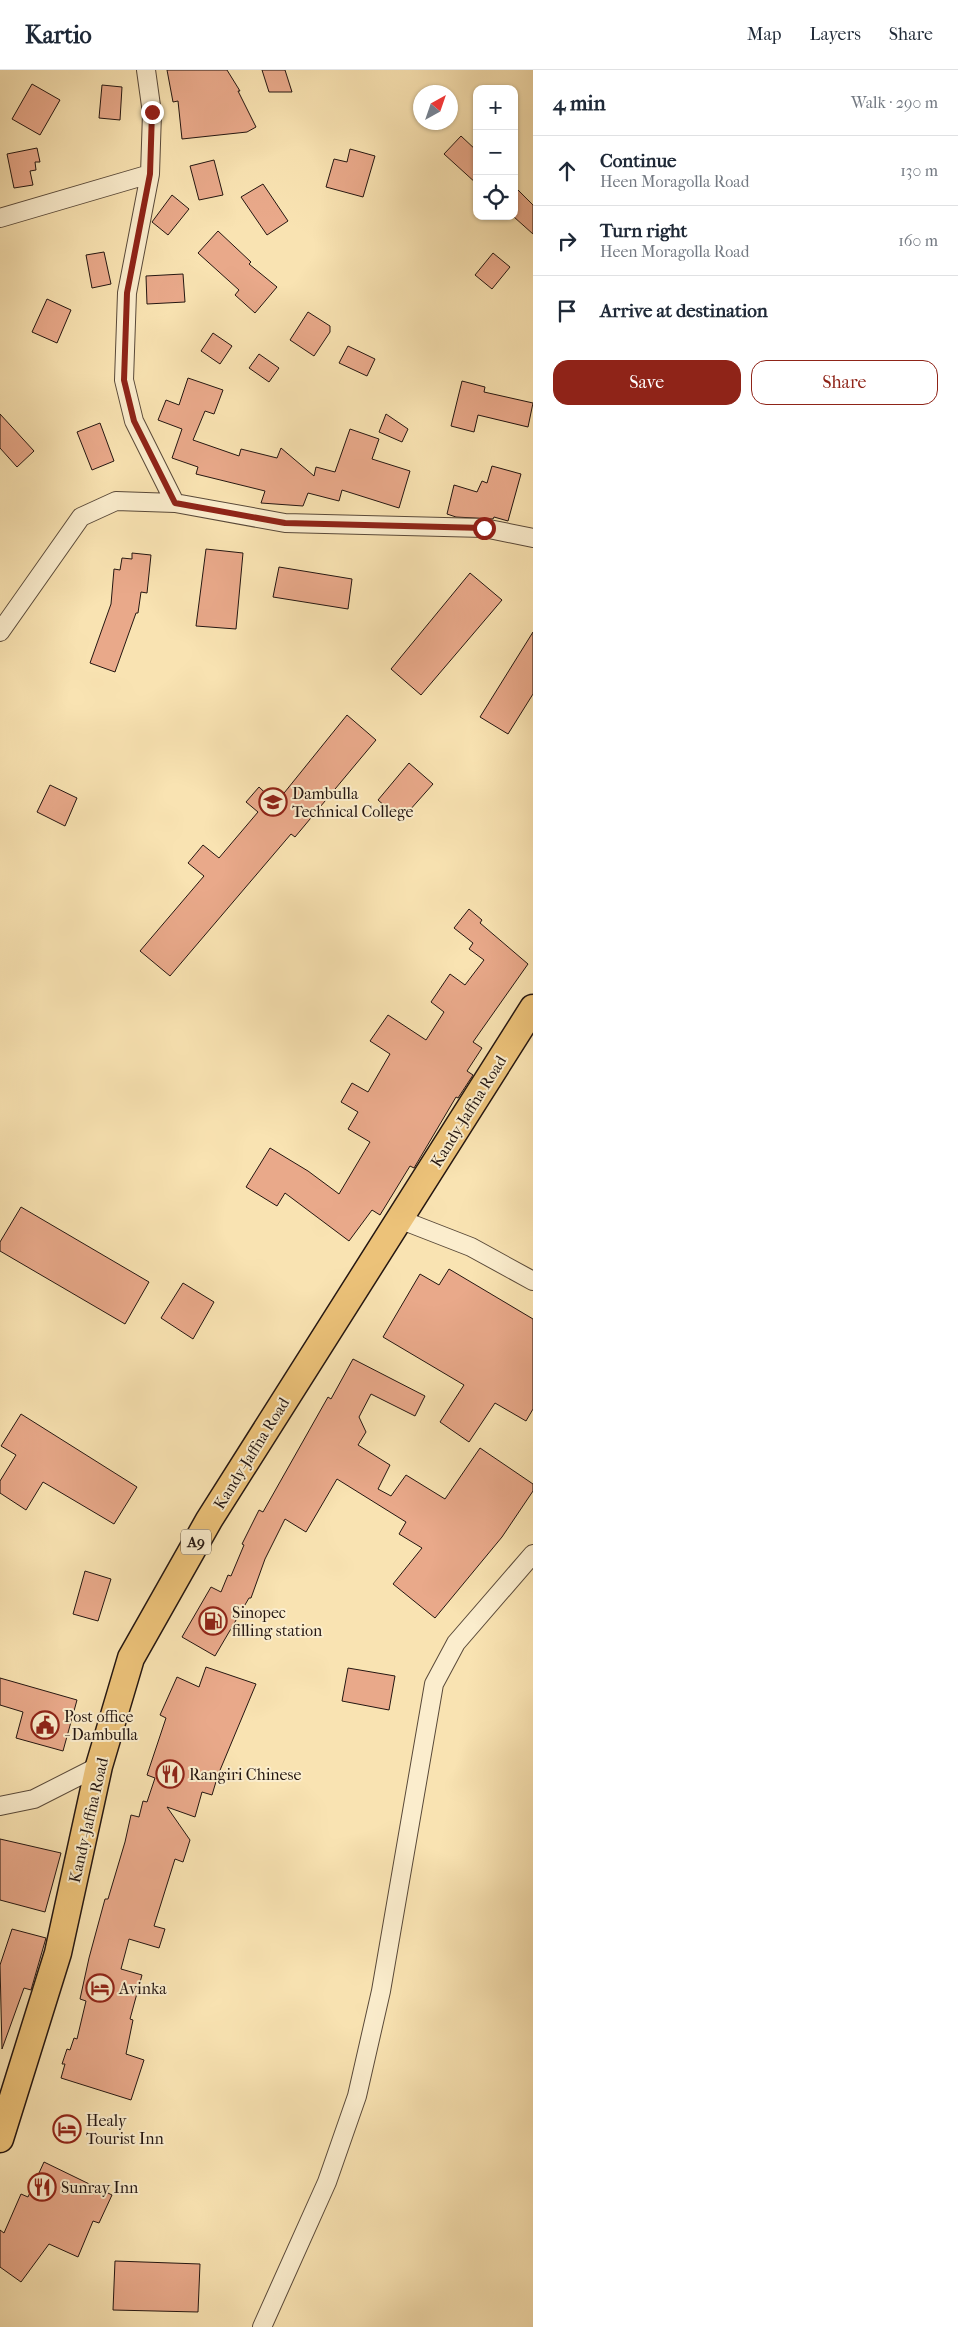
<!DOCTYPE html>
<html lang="en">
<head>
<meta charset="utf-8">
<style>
	:root { --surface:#fff; --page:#f6f6f7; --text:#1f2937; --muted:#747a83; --line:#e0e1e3; --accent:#8f2418 }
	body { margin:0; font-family:"IM FELL French Canon",serif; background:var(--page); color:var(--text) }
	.controls { position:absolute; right:15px; top:15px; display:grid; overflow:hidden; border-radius:10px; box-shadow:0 1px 4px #0004 }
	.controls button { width:45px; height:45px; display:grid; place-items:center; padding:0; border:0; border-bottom:1px solid var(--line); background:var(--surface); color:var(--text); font:25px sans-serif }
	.compass { position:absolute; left:413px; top:15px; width:45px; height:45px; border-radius:50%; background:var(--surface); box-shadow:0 1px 4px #0004; rotate:40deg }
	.stop { position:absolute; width:15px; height:15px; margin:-11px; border:4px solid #8f2418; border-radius:50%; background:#fff }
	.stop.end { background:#8f2418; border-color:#fff; box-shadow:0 1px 5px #0008 }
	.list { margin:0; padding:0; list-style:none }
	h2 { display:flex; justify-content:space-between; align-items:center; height:65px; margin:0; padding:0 20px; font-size:21px }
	h2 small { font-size:16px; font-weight:400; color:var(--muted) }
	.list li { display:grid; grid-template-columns:32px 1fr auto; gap:15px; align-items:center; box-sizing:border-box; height:70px; padding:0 20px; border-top:1px solid var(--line) }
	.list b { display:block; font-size:19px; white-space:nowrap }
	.list p { margin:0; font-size:16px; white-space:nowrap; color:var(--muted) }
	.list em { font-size:16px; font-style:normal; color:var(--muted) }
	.actions { display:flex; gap:10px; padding:15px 20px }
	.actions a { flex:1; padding:11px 0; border:1px solid var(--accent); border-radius:15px; text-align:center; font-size:18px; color:var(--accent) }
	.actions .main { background:var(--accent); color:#fff }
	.icon { flex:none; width:28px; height:28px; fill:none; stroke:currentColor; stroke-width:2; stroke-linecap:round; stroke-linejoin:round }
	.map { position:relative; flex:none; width:533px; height:2257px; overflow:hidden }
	header { display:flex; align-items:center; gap:30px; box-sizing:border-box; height:70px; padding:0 25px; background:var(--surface); border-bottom:1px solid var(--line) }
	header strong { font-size:24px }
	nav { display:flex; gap:28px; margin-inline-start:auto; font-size:18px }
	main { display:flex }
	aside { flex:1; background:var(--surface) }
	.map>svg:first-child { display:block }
	.building { fill:#e9a98a; stroke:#241611 }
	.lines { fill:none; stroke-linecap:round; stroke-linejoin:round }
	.minor-casing { stroke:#594939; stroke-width:20 }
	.highway-casing { stroke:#241611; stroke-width:29 }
	.minor { stroke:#fbedcd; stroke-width:18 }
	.highway { stroke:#ecc279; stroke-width:26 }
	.route { stroke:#8f2418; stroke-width:6 }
	.labels { text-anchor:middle; stroke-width:4; stroke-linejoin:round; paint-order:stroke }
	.shield { fill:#fbedcd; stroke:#645649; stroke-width:1 }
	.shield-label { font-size:15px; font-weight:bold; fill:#241611 }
	.poi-label { font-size:16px; fill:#241611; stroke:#fbedcd; text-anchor:start }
	.street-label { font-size:16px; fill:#241611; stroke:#fbedcd }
</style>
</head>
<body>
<header>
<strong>Kartio</strong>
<nav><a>Map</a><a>Layers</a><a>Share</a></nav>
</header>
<main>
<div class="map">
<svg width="533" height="2257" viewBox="0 0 533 2257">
	<rect width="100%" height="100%" fill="#f9e3b2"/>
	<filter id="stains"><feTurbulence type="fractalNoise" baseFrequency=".004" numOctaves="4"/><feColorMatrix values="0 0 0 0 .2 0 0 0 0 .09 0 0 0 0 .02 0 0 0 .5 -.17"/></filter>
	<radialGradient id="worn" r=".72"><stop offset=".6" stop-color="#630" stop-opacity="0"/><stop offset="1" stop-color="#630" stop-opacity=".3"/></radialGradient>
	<path class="building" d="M167,0H227L240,21H238L256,57L247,62L182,69L178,31L173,32Z
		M262,0H285L292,22H269Z
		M32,14L60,30L40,65L12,49Z
		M102,15L122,17L120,50L99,48Z
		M461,66L477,81V114L444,84Z
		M37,78L40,92H35L36,100L30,101L33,115L14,118L7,84Z
		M350,79L375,86L363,127L326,117L334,89L347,92Z
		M214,90L223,125L199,130L190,96Z
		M263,114L288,151L267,165L241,127Z
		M514,116L533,135V164L514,147Z
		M172,125L189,139L168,165L152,152Z
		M218,161L251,192L249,194L277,217L255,243L235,225L239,220L198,183Z
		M104,182L111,214L92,218L86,185Z
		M493,183L510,197L492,219L475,205Z
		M183,204L185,232L147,234L146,206Z
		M47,229L71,240L57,273L32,262Z
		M308,242L330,256V262L314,286L290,270Z
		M213,263L232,276L220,294L201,281Z
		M348,276L375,289L367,306L339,293Z
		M259,284L279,298L269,312L249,298Z
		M188,308L223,320L214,344L205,341L193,370L239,386L241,379L277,388L281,378L314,406L316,397L335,402L350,359L379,369L372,389L410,401L399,438L342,420L339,431L308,423L303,436L261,433L265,421L196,404L198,397L172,388L182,359L158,350L166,330L179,335Z
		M462,311L485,317L484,322L533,333L528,357L478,345L474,362L451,356Z
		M0,344L34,381L17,397L0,378Z
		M386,344L408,359L402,372L379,362Z
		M100,353L114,391L92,400L77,362Z
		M492,396L521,404L508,451L494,447L493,449L456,447L447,444L454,415L477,422L482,411L487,413Z
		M206,479L243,483L236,559L196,556Z
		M132,483L151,485L147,523L141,522L138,543H136L115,602L90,593L111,534L114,499L120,500L122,488L132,489Z
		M279,497L352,509L348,539L273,527Z
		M470,503L502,530L421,625L391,599Z
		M533,562V624L508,664L480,647Z
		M347,645L376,670L295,767L291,764L170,906L140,881L204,806L188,793L203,775L219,788L258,742L246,732L259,717L276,733Z
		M409,693L433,714L401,750L378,730Z
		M50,715L77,728L65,756L37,742Z
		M469,839L482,850L480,853L528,894L473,972L482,978L467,1001L473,1005L458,1028L456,1027L414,1098L410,1096L380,1145L372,1140L349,1171L285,1123L277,1136L246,1117L270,1078L308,1101L339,1124L370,1072L348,1059L358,1042L341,1032L352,1013L368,1022L390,984L370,971L388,945L426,970L444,942L431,932L450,904L465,915L484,890L469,879L473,873L454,858Z
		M21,1137L149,1212L125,1254L0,1181V1172Z
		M449,1199L533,1249V1339L526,1351L495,1333L469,1372L440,1352L464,1315L383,1267L420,1204L439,1215Z
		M183,1213L214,1232L193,1269L161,1248Z
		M353,1289L425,1326L415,1346L371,1324L359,1347L366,1362L358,1375L390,1395L378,1419L391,1426L406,1405L445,1429L480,1378L533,1414V1421L502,1467L435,1548L393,1514L422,1478L399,1464L406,1452L337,1409L306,1462L285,1449L265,1489L251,1528H249L215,1586L182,1567L211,1517L221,1522L228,1505L231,1506L244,1475L242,1474L259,1440L263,1442L328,1327L331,1329Z
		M21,1344L137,1417L114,1454L43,1412L26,1440L0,1423V1411L16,1385L1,1376Z
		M85,1501L111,1509L98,1551L73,1544Z
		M206,1597L256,1614L218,1705L212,1725L202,1722L195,1747L167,1737L190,1770L183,1792L175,1789L154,1856L165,1859L159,1878L129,1869L121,1899L142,1905L130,1949L133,1950L126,1984L144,1990L131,2030L61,2008L65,1994H62L67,1979L70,1980L74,1968L77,1969L86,1931L80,1929L89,1888L105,1829H108L125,1772L131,1745L139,1747L143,1731L147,1732L155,1708L147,1705L166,1648L160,1645L177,1607L199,1617Z
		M348,1598L395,1606L389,1640L342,1631Z
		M0,1608L77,1630L63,1681L16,1668L23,1642L0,1635Z
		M0,1769L61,1783L45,1842L0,1830Z
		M12,1859L46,1868L31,1920L24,1918L2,1979L0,1895Z
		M44,2092L112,2125L99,2153L93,2151L78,2187L49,2174L21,2212L0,2197V2160L4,2163L21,2124L28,2127Z
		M115,2191L200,2194L198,2242L113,2240Z"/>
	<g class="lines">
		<g class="minor-casing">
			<path id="minor" d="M146,0L152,43L150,104L127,223L124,310L134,351L175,433L285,453L484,458L533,468
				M0,148L150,104
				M0,562L81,447L116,431L175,433
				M399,1149L471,1177L533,1211
				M0,1736L34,1729L99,1696
				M262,2257L327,2112L357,2026L381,1921L434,1614L456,1573L533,1484"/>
		</g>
		<g class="highway-casing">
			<path id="highway" d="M0,2069L58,1883L99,1696L131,1588L209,1450L533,938"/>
		</g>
		<use href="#minor" class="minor"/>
		<use href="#highway" class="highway"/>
	</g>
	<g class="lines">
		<path class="route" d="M152,42L150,104L127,223L124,310L134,351L175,433L285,453L484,458"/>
	</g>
	<defs>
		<g id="university-ring" transform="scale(1.4375)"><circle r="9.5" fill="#fbedcd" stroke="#8f2418" stroke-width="1.5"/><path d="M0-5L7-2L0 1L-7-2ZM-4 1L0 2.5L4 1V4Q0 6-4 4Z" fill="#8f2418"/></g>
		<g id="fuel-ring" transform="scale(1.4375)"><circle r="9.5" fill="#fbedcd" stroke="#8f2418" stroke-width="1.5"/><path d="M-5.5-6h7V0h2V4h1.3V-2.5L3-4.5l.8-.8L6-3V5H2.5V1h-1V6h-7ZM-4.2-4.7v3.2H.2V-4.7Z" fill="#8f2418"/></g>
		<g id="civic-ring" transform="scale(1.4375)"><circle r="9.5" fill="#fbedcd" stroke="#8f2418" stroke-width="1.5"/><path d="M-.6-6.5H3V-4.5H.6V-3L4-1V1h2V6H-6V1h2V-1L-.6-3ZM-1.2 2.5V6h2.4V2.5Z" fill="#8f2418"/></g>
		<g id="restaurant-ring" transform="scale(1.4375)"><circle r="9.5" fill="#fbedcd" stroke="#8f2418" stroke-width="1.5"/><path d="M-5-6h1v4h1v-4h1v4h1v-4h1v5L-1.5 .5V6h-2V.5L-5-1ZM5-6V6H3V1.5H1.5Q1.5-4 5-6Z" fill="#8f2418"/></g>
		<g id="hotel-ring" transform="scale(1.4375)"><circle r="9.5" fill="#fbedcd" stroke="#8f2418" stroke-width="1.5"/><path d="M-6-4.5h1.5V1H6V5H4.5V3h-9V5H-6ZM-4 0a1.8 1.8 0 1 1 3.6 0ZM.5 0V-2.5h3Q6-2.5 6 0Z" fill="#8f2418"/></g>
	</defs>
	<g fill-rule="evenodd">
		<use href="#university-ring" x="273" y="732"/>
		<use href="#fuel-ring" x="213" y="1551"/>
		<use href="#civic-ring" x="45" y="1655"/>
		<use href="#restaurant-ring" x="170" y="1704"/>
		<use href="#hotel-ring" x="100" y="1918"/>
		<use href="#hotel-ring" x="67" y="2059"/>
		<use href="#restaurant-ring" x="42" y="2117"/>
	</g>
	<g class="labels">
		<rect class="shield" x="181" y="1459.5" width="30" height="25" rx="4"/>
		<g class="shield-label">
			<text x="196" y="1477">A9</text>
		</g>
		<g class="poi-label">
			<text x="292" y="729">Dambulla<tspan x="292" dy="18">Technical College</tspan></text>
			<text x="232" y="1548">Sinopec<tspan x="232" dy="18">filling station</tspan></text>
			<text x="64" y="1652">Post office<tspan x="64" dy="18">- Dambulla</tspan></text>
			<text x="189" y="1710">Rangiri Chinese</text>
			<text x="119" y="1924">Avinka</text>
			<text x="86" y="2056">Healy<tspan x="86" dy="18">Tourist Inn</tspan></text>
			<text x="61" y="2123">Sunray Inn</text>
		</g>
		<g class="street-label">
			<text transform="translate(468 1041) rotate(-58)" y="6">Kandy-Jaffna Road</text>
			<text transform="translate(251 1383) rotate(-58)" y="6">Kandy-Jaffna Road</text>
			<text transform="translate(88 1750) rotate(-77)" y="6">Kandy-Jaffna Road</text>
		</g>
	</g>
	<rect width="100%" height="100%" filter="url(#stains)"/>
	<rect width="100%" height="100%" fill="url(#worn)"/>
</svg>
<div class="controls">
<button>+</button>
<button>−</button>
<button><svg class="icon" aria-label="locate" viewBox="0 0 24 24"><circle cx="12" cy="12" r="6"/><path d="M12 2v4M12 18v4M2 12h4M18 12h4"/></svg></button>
</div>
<svg class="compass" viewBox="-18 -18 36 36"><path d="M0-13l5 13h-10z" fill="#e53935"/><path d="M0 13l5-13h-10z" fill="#747a83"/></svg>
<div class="stop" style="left:484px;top:458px"></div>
<div class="stop end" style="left:152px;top:42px"></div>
</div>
<aside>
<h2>4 min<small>Walk · 290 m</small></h2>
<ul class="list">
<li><svg class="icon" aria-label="ahead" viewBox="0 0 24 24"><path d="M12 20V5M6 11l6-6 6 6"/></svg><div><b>Continue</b><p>Heen Moragolla Road</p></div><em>130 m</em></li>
<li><svg class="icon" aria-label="right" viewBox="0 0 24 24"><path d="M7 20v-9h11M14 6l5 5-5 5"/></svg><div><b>Turn right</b><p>Heen Moragolla Road</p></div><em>160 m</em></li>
<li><svg class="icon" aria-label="arrive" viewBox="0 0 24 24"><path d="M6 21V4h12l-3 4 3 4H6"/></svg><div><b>Arrive at destination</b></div></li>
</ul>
<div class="actions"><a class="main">Save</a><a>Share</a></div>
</aside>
</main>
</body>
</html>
